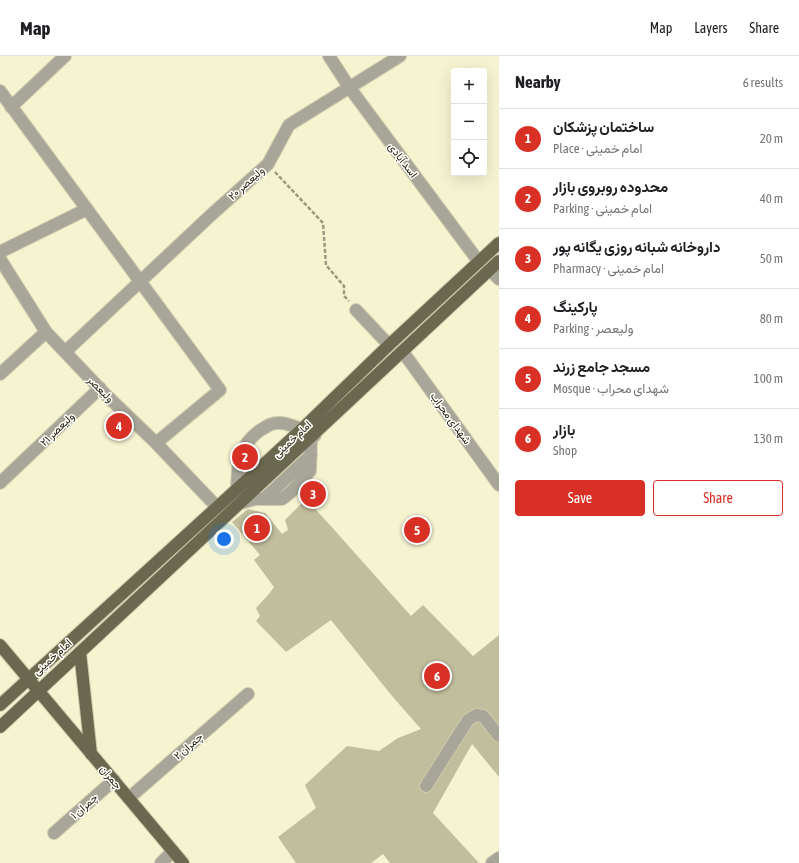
<!DOCTYPE html>
<html lang="en">
<head>
<meta charset="utf-8">
<style>
	:root { --surface:#fff; --page:#f2f2f2; --text:#202124; --muted:#757577; --line:#e0e0e0; --accent:#d93025 }
	body { margin:0; font-family:"Asap Condensed",Vazirmatn,sans-serif; background:var(--page); color:var(--text) }
	.controls { position:absolute; right:12px; top:12px; display:grid; overflow:hidden; border-radius:4px; box-shadow:0 4px 16px #0002 }
	.controls button { width:36px; height:36px; display:grid; place-items:center; padding:0; border:0; border-bottom:1px solid var(--line); background:var(--surface); color:var(--text); font:20px sans-serif }
	.you { position:absolute; left:224px; top:483px; width:14px; height:14px; margin:-10px; border:3px solid #fff; border-radius:50%; background:#1a73e8; box-shadow:0 0 0 6px #1a73e833 }
	.badge { display:grid; place-items:center; width:26px; height:26px; border-radius:50%; background:var(--accent); color:#fff; font-size:13px; font-weight:700 }
	.pin { position:absolute; translate:-50% -50%; border:2px solid #fff; box-shadow:0 1px 4px #0006 }
	.list { margin:0; padding:0; list-style:none }
	h2 { display:flex; justify-content:space-between; align-items:center; height:52px; margin:0; padding:0 16px; font-size:17px }
	h2 small { font-size:13px; font-weight:400; color:var(--muted) }
	.list li { display:grid; grid-template-columns:26px 1fr auto; gap:12px; align-items:center; box-sizing:border-box; height:60px; padding:0 16px; border-top:1px solid var(--line) }
	.list b { display:block; font-size:15px; white-space:nowrap }
	.list p { margin:0; font-size:13px; white-space:nowrap; color:var(--muted) }
	.list em { font-size:13px; font-style:normal; color:var(--muted) }
	.actions { display:flex; gap:8px; padding:12px 16px }
	.actions a { flex:1; padding:9px 0; border:1px solid var(--accent); border-radius:4px; text-align:center; font-size:14px; color:var(--accent) }
	.actions .main { background:var(--accent); color:#fff }
	.icon { flex:none; width:22px; height:22px; fill:none; stroke:currentColor; stroke-width:2; stroke-linecap:round; stroke-linejoin:round }
	.map { position:relative; flex:none; width:499px; height:807px; overflow:hidden }
	header { display:flex; align-items:center; gap:24px; box-sizing:border-box; height:56px; padding:0 20px; background:var(--surface); border-bottom:1px solid var(--line) }
	header strong { font-size:19px }
	nav { display:flex; gap:22px; margin-inline-start:auto; font-size:14px }
	main { display:flex }
	aside { flex:1; background:var(--surface) }
	.map>svg:first-child { display:block }
	.building { fill:#c0be9d }
	.lines { fill:none; stroke-linecap:round; stroke-linejoin:round }
	.minor-casing { stroke:#ceccad; stroke-width:14 }
	.major-casing { stroke:#ceccad; stroke-width:14 }
	.path { stroke:#9a997f; stroke-width:2.5; stroke-dasharray:4 2; stroke-linecap:butt }
	.minor { stroke:#a7a698; stroke-width:12 }
	.major { stroke:#6a684f; stroke-width:12 }
	.labels { text-anchor:middle; stroke-width:3; stroke-linejoin:round; paint-order:stroke }
	.street-label { font-size:11px; fill:#1e1d10; stroke:#fffff8 }
</style>
</head>
<body>
<header>
<strong>Map</strong>
<nav><a>Map</a><a>Layers</a><a>Share</a></nav>
</header>
<main>
<div class="map">
<svg width="499" height="807" viewBox="0 0 499 807">
	<rect width="100%" height="100%" fill="#f5f3d0"/>
	<path class="building" d="M306,443L329,468L411,560L423,549L473,600L499,579V721L472,688L433,757L479,807H390L383,798L371,807H296L278,781L316,752L305,729L347,690L379,695L398,682L421,673L392,640L331,564L286,596L256,565L260,560L256,552L269,538L274,531L254,504L260,499L232,466L248,453L265,457L282,478L288,474L285,464Z"/>
	<g class="lines">
		<g class="minor-casing">
			<path id="minor" d="M329,0L349,31L479,206
				M0,35L220,334L156,387
				M11,51L65,0
				M0,196L87,153
				M0,203L46,276L104,337L156,387L217,451
				M490,214L499,223
				M356,254L389,289
				M65,296L211,159L268,108L289,69L400,0
				M403,296L499,429
				M0,318L46,276
				M0,427L100,332
				M237,433C238,408 237,392 259,375C266,371 270,367 278,367C286,366 295,371 302,373
				M264,443L311,399
				M241,447L255,443H282L291,436L310,415L311,383L315,379
				M426,730L468,664L476,659L483,660L499,680
				M129,742L248,638
				M54,777L114,724
				M161,807L173,795
				M492,807L499,802"/>
		</g>
		<g class="major-casing">
			<path id="major" d="M0,589L183,807
				M80,596L91,698
				M0,649L237,433L302,373L389,289L499,187
				M0,671L499,205"/>
		</g>
		<path class="path" d="M275,116L323,167L326,209L344,230V240L349,245"/>
		<use href="#minor" class="minor"/>
		<use href="#major" class="major"/>
	</g>
	<g class="labels">
		<g class="street-label">
			<text transform="translate(403 104) rotate(53)" y="4">اسد آبادی</text>
			<text transform="translate(246 127) rotate(-42)" y="4">ولیعصر ۲۰</text>
			<text transform="translate(101 333) rotate(45)" y="4">ولیعصر</text>
			<text transform="translate(451 362) rotate(54)" y="4">شهدای محراب</text>
			<text transform="translate(57 373) rotate(-44)" y="4">ولیعصر ۲۱</text>
			<text transform="translate(292 383) rotate(-43)" y="4">امام خمینی</text>
			<text transform="translate(52 601) rotate(-42)" y="4">امام خمینی</text>
			<text transform="translate(188 690) rotate(-41)" y="4">چمران ۲</text>
			<text transform="translate(111 721) rotate(50)" y="4">چمران</text>
			<text transform="translate(84 750) rotate(-42)" y="4">چمران ۱</text>
		</g>
	</g>
</svg>
<div class="controls">
<button>+</button>
<button>−</button>
<button><svg class="icon" aria-label="locate" viewBox="0 0 24 24"><circle cx="12" cy="12" r="6"/><path d="M12 2v4M12 18v4M2 12h4M18 12h4"/></svg></button>
</div>
<div class="you"></div>
<div class="pin badge" style="left:257px;top:472px">1</div>
<div class="pin badge" style="left:245px;top:401px">2</div>
<div class="pin badge" style="left:313px;top:438px">3</div>
<div class="pin badge" style="left:119px;top:370px">4</div>
<div class="pin badge" style="left:417px;top:474px">5</div>
<div class="pin badge" style="left:437px;top:620px">6</div>
</div>
<aside>
<h2>Nearby<small>6 results</small></h2>
<ul class="list">
<li><span class="badge">1</span><div><b>ساختمان پزشکان</b><p>Place · امام خمینی</p></div><em>20 m</em></li>
<li><span class="badge">2</span><div><b>محدوده روبروی بازار</b><p>Parking · امام خمینی</p></div><em>40 m</em></li>
<li><span class="badge">3</span><div><b>داروخانه شبانه روزی یگانه پور</b><p>Pharmacy · امام خمینی</p></div><em>50 m</em></li>
<li><span class="badge">4</span><div><b>پارکینگ</b><p>Parking · ولیعصر</p></div><em>80 m</em></li>
<li><span class="badge">5</span><div><b>مسجد جامع زرند</b><p>Mosque · شهدای محراب</p></div><em>100 m</em></li>
<li><span class="badge">6</span><div><b>بازار</b><p>Shop</p></div><em>130 m</em></li>
</ul>
<div class="actions"><a class="main">Save</a><a>Share</a></div>
</aside>
</main>
</body>
</html>
